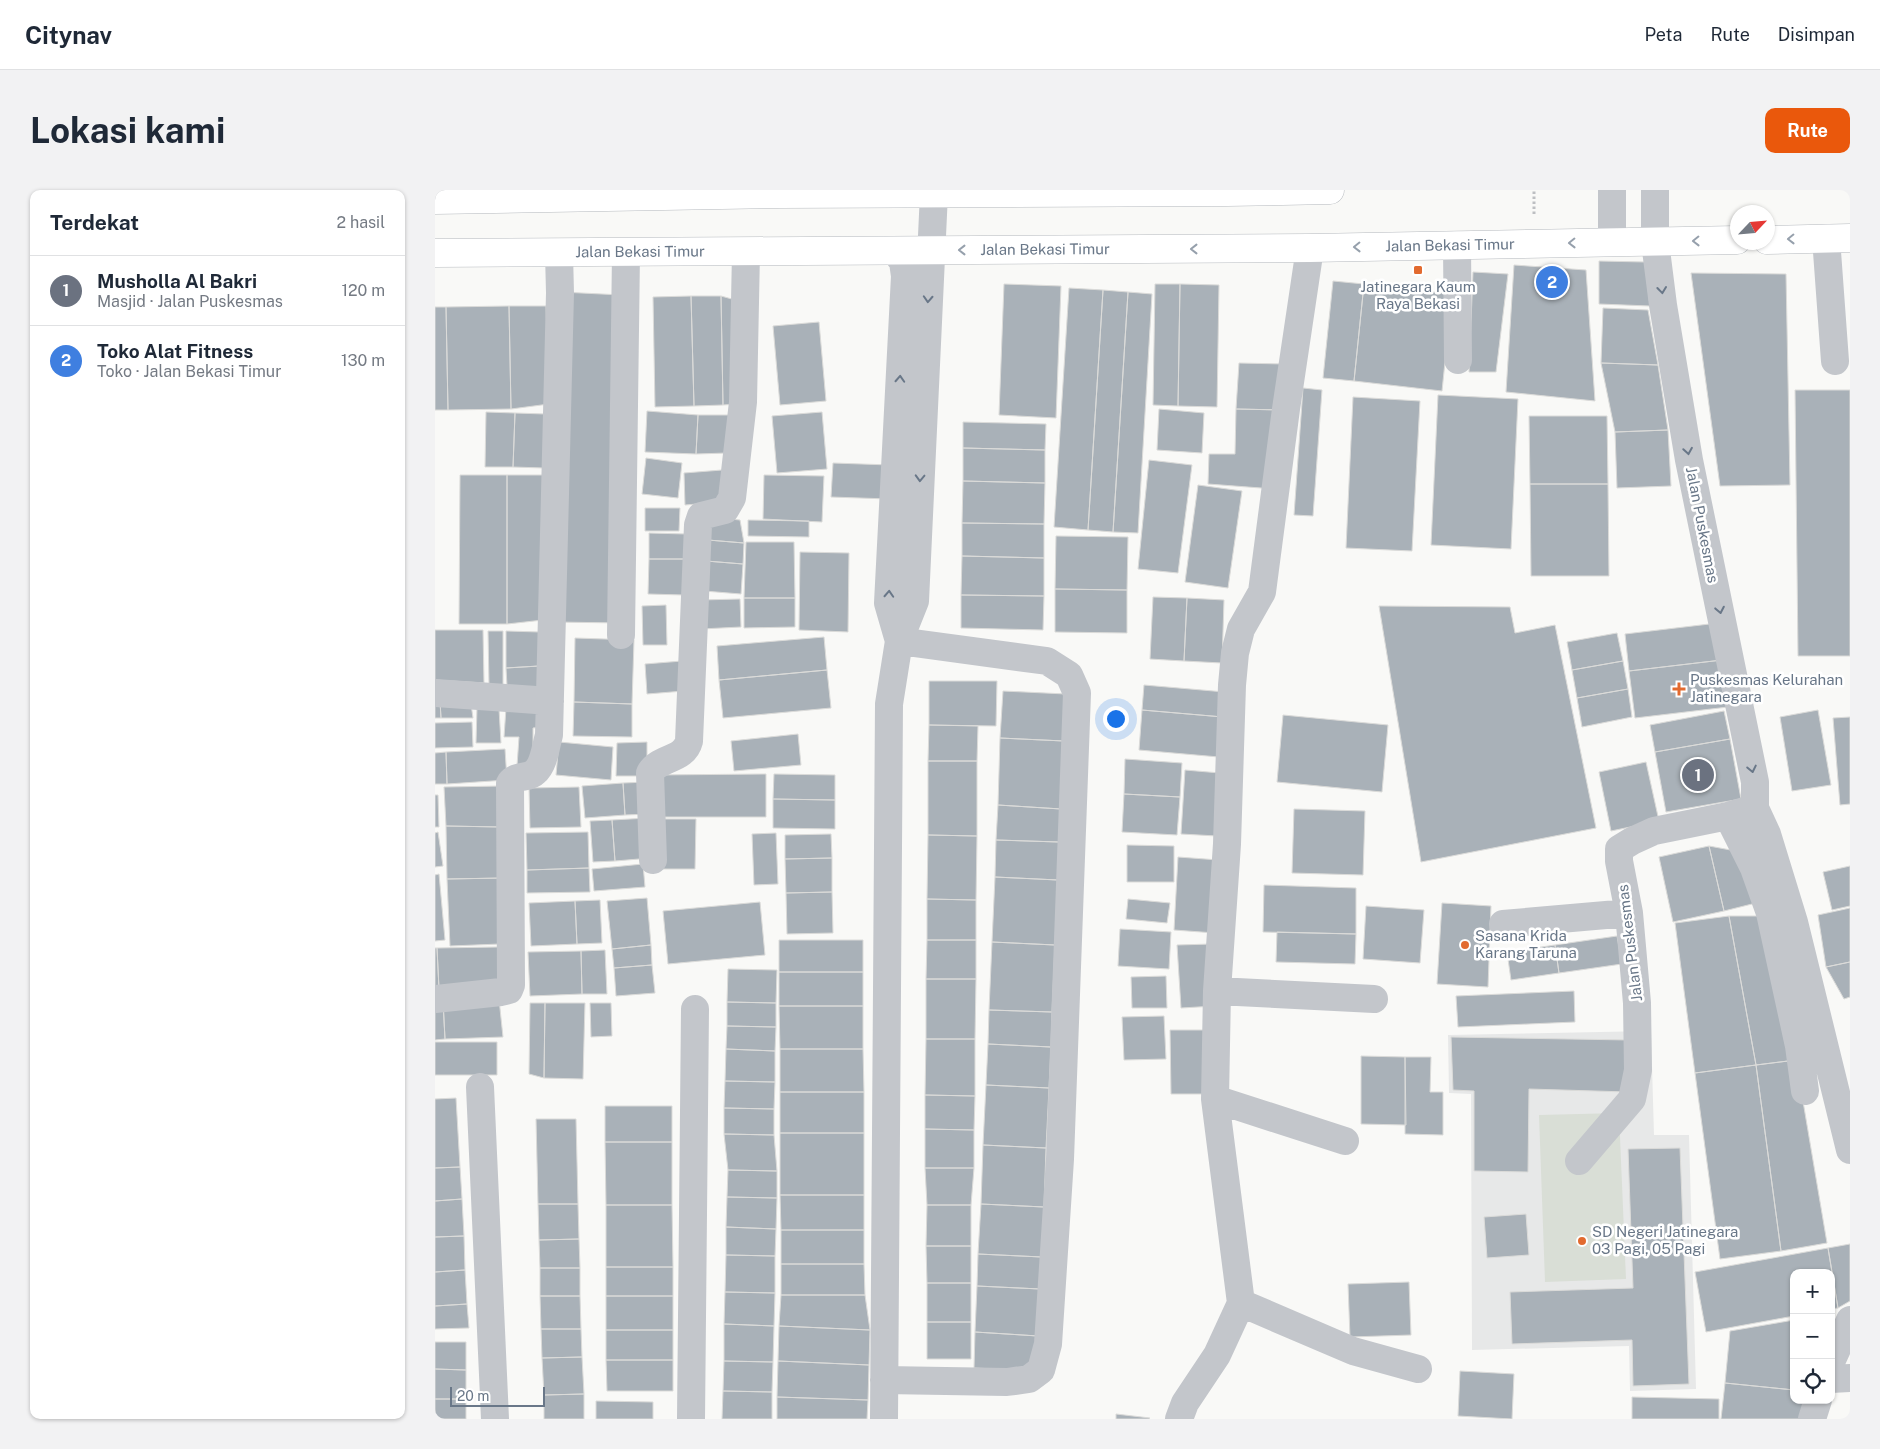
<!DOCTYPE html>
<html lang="id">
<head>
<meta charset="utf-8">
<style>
	:root { --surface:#fff; --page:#f2f2f3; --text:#1f2937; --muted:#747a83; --line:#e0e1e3; --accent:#ea580c }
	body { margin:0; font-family:"Public Sans",sans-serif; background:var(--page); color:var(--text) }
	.controls { position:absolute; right:15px; bottom:15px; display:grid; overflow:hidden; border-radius:10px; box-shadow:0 1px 4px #0004 }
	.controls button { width:45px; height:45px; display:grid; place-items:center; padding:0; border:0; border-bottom:1px solid var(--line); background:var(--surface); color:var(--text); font:25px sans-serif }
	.compass { position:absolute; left:1295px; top:15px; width:45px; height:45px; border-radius:50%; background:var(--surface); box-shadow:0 1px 4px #0004; rotate:64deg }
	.scale { position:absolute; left:15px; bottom:12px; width:95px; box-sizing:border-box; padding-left:5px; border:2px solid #697788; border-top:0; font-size:14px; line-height:18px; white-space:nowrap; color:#697788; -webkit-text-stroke:4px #fff; paint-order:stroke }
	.you { position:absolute; left:680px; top:528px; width:18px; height:18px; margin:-12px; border:4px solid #fff; border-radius:50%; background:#1a73e8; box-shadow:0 0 0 8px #1a73e833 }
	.badge { display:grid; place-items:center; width:32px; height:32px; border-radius:50%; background:var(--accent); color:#fff; font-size:16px; font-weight:700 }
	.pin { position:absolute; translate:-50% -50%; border:2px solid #fff; box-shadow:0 1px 5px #0006 }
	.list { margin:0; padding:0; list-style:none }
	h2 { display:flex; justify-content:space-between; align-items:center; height:65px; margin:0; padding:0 20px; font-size:21px }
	h2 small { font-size:16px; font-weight:400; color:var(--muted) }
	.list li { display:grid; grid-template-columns:32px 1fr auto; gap:15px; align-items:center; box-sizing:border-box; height:70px; padding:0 20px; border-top:1px solid var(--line) }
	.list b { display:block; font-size:19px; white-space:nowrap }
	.list p { margin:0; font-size:16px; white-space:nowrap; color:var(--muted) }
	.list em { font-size:16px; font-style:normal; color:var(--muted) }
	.icon { flex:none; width:28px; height:28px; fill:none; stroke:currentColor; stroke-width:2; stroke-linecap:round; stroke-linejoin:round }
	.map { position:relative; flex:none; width:1415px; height:1229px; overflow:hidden; border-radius:10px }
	header { display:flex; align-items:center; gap:30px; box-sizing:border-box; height:70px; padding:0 25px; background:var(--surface); border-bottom:1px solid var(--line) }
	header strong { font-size:24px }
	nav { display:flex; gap:28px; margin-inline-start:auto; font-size:18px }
	.intro { display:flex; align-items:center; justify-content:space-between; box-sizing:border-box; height:120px; padding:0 30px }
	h1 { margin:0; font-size:35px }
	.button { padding:12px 22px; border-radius:10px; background:var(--accent); color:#fff; font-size:18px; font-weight:700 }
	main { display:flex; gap:30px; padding:0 30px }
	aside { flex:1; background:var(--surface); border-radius:10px; box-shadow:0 1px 4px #0004 }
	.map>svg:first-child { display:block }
	.built { fill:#e7e8e8 }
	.green { fill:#d9ded6 }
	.building { fill:#a9b1b8; stroke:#dbdbd9 }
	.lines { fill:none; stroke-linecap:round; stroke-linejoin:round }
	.major-casing { stroke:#b6babf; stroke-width:29 }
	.path { stroke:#bdbfc2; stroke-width:3; stroke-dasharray:2.5 2.5; stroke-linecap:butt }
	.minor { stroke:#c3c6cb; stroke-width:28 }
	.major { stroke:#fff; stroke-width:28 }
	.oneway { stroke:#96a0ac }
	.oneway2 { stroke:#697788 }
	.poi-dot { fill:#e26a2f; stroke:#fff; stroke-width:2 }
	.labels { text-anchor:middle; stroke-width:5; stroke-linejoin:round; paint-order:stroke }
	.street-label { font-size:15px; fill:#697788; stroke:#fff }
	.poi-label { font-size:15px; fill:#697788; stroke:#fff; text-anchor:start }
</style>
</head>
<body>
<header>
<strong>Citynav</strong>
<nav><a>Peta</a><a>Rute</a><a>Disimpan</a></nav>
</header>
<div class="intro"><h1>Lokasi kami</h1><a class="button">Rute</a></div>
<main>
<aside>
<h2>Terdekat<small>2 hasil</small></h2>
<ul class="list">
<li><span class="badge" style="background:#6b7280">1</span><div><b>Musholla Al Bakri</b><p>Masjid · Jalan Puskesmas</p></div><em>120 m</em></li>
<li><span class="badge" style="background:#3f7fe0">2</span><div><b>Toko Alat Fitness</b><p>Toko · Jalan Bekasi Timur</p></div><em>130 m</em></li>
</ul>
</aside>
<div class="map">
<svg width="1415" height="1229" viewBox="0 0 1415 1229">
	<rect width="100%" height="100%" fill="#f9f9f7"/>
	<path class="built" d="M1216,841L1219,945H1254L1261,1199L1195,1201L1194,1156L1037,1160L1036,904L1014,903L1013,845Z"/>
	<path class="green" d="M1184,923L1191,1089L1110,1092L1104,925Z"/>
	<path class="building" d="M1164,71L1210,72L1215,116L1164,114Z
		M1079,75L1151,80L1160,211L1071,202Z
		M1038,82L1073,84L1061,182H1034Z
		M1256,83L1351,84L1355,295L1285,296Z
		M898,91L929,94L919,191L888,188Z
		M569,94L626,96L621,228L564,225Z
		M720,94H745L743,216L718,215Z
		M745,94L784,95L782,217L743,216Z
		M929,94L1017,104L1007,201L919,191Z
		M634,98L668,100L653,340L619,337Z
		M668,100L693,102L678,342L653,340Z
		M126,102L187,105L186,433L120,432Z
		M693,102L717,104L703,343L678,342Z
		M256,106L259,216L220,217L218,107Z
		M256,106H286L288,215L259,216Z
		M286,106L304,111L302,214L288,215Z
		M74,116L76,219L13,220L11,117Z
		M74,116H111L114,214L76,219Z
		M0,117H11L13,220H0Z
		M1168,118L1213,120L1223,175L1166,173Z
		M384,132L391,211L345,215L338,136Z
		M804,173L849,174L847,220L801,219Z
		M1166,173L1223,175L1233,240L1180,242Z
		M868,198L887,200L878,326L859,325Z
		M1360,200H1415V466H1363Z
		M1003,205L1083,209L1076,359L996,355Z
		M918,207L985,211L977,361L911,358Z
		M724,219L769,223L767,263L722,260Z
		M801,219L847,220L839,299L773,294L774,264H800Z
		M212,221L263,225L261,264L210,262Z
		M51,222L80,223L78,277H50Z
		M387,222L392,279L342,283L337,226Z
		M80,223L110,224L109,278L78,277Z
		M263,225H299L292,263L261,264Z
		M1094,226H1172L1173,294H1095Z
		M528,232L611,234L610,260L528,258Z
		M1233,240L1236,296L1182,298L1180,242Z
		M528,258L610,260V293L528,291Z
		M211,268L247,273L243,308L207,304Z
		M714,270L757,275L743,383L703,379Z
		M398,273L455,275L454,309L396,307Z
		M287,280L286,312L250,315L249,283Z
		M25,285H72V434H24Z
		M72,285H109L108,430L72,434Z
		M329,285L389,286L387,332L328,329Z
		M528,291L610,293L609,334L527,333Z
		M1095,294H1173L1174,386H1096Z
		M763,295L807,301L793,398L750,392Z
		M210,318H245L244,341H210Z
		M274,327L305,330L309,353L273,350Z
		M313,330L374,331V347L313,346Z
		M527,333L609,334V368L527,366Z
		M214,343L251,344L250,369H214Z
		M621,346L693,347L692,400L620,399Z
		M273,350L309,353L308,374L271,371Z
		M311,352H359L360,408H309Z
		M365,362L414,363L413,442L364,440Z
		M527,366L609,368V406L526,405Z
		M214,369H250L249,405L213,404Z
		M271,371L308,374L306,404L269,401Z
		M620,399L692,400V443L620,442Z
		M526,405L609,406L608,440L526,438Z
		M718,407L752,408L749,471L715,469Z
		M309,408H360V437L309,438Z
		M752,408L789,410L787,473L749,471Z
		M305,409L306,437L266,439L265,410Z
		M231,415L232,455H208L207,416Z
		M944,416L1075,417L1080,443L1120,435L1161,638L986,672Z
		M1283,433L1287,470L1194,481L1190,444Z
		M0,440H48L49,493L0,490Z
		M53,441H68V497L54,494Z
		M71,441L105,442L104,476L71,478Z
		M1182,443L1188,471L1137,480L1132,452Z
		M389,447L392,480L284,490L282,456Z
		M140,448L199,450L197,514L139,512Z
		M1287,470L1293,517L1200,528L1194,481Z
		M247,471L249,501L212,504L210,474Z
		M1188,471L1193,499L1142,508L1137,480Z
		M104,476V499L72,496L71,478Z
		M392,480L396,518L288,528L284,490Z
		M494,491H562L561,536L494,535Z
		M709,495L790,502L788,527L707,520Z
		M1193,499L1197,527L1147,537L1142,508Z
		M568,501L631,504L629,551L565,548Z
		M0,511H5L6,528H0Z
		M5,511L36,514L38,528H6Z
		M139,512L197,514V547L138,546Z
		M42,517L64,519L66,553H41Z
		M71,518H104L106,537L98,538V573L82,576L84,547H69Z
		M707,520L788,527L784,567L704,560Z
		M1383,520L1396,595L1357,601L1345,527Z
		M1289,521L1295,549L1220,562L1215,535Z
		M848,525L953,535L947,602L842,592Z
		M1415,527V614L1405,615L1398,528Z
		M37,532L38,557L0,558V533Z
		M494,535L543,536L542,571H493Z
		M363,544L366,575L299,581L296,551Z
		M565,548L629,551L626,619L563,615Z
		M1295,549L1306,609L1231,622L1220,562Z
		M124,552L178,557L176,590L121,585Z
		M212,552V586H181L182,553Z
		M70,559L72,590L12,594L11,562Z
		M11,562L12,594H0V563Z
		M690,569L747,573L745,607L689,604Z
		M493,571H542V646L493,645Z
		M1211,572L1224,631L1176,641L1164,582Z
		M750,580L785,583L782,646L746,644Z
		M331,584V627H220L219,585Z
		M339,584L400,585V610L338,609Z
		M212,592L214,624L190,625L188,593Z
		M188,593L190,625L150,628L147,596Z
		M67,596L66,637L11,636L9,597Z
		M144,597L146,637L95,638L94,598Z
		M689,604L745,607L742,645L687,642Z
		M0,605H3L4,637H0Z
		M338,609L400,610V639L338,638Z
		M563,615L626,619L624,652L561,650Z
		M859,619L930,621L928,685L857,683Z
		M213,628L216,668L180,671L177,630Z
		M219,629H261L260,679H219Z
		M177,630L180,671L158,672L155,631Z
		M11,636L66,637L68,688L12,689Z
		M3,642L8,676L0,677V643Z
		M153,642L154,678L92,680L91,643Z
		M341,643L343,694L319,695L317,644Z
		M396,644L397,668L350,669V645Z
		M493,645L542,646L541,710L492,709Z
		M561,650L624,652L623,690L560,687Z
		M692,655L739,656V692H692Z
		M1274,656L1301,661L1321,713L1289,721Z
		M1274,656L1289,721L1238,732L1224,667Z
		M743,667L784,670L780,743L739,740Z
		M397,668V702L351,703L350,669Z
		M208,674L210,697L159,701L157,679Z
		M1415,676V716L1397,720L1388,682Z
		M154,678L155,702L92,703V680Z
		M4,684L10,750L0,751V685Z
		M560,687L623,690L620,755L557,752Z
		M68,688L65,754L15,756L12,689Z
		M829,695L921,698V744L828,742Z
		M397,702L398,743L352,744L351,703Z
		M212,708L216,755L177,759L172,711Z
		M492,709L541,710V750H492Z
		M693,709L735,713L732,733L691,729Z
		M165,710L167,753L142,754L140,711Z
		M140,711L142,754L96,756L94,713Z
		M325,712L330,765L233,774L228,721Z
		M1007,713L1056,716L1053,797L1002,794Z
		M931,716L989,720L985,773L928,769Z
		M1415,718V772L1391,777L1383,725Z
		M1294,726L1321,875L1260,883L1240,733Z
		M1294,726H1326L1361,870L1321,875Z
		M685,739L736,742L734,779L683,776Z
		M842,742L921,744L920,774L841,772Z
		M1182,746L1187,774L1124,783L1120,755Z
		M344,750H428V782H344Z
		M492,750H541V789H491Z
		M557,752L620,755L617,822L554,820Z
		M777,754L780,816L746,818L742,755Z
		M216,755L217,775L179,778L177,759Z
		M1120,755L1124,783L1076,790L1072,762Z
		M63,757L64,797L4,799L2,758Z
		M0,758H2L4,799H0Z
		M170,760L172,804H147L146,761Z
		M146,761L147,804L95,806L93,762Z
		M1415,772V807L1409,809L1391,777Z
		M217,775L220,803L181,806L179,778Z
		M293,779L342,780L341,813L292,812Z
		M344,782H428V816H344Z
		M731,786L732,818H697L696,787Z
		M491,789H541L540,849H491Z
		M1139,801L1140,832L1023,837L1021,806Z
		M64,809L68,847L10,849L8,811Z
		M0,811H8L10,849L0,850Z
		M292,812L341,813V837L292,836Z
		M95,813H110L109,888L94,884Z
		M110,813H150L148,889L109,888Z
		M155,813H176L177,846L156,847Z
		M344,816H428V859H345Z
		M554,820L617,822L616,857L553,854Z
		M729,826L731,869L689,870L687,827Z
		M292,836L341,837L340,861L291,859Z
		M735,840H773L774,904H736Z
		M1016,847L1194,850L1193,902L1094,899L1093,982L1039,981V901L1018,900Z
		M491,849H540V906L490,905Z
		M0,852H62V885H0Z
		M553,854L616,857L614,898L551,895Z
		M291,859L340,861V892L290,891Z
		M345,859H428L429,902H345Z
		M926,866L970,867L971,935L926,934Z
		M970,867H996L995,902H1008V945L970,944Z
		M1361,870L1392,1053L1346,1061L1321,875Z
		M1321,875L1346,1061L1285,1069L1260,883Z
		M290,891L340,892L339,919L289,918Z
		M551,895L614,898L611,958L548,955Z
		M345,902H429V943H345Z
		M490,905L540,906L539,940L490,939Z
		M21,908L25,977L0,978V909Z
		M170,916H237V952H170Z
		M289,918L339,919V945L289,944Z
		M101,929H141L143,1014H103Z
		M490,939L539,940V978H490Z
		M345,943H429V1005H345Z
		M289,944L339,945L342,981L293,980Z
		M170,952H237V1015H171Z
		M548,955L611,958L609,1017L546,1014Z
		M1245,958L1254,1194L1198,1196L1197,1150L1077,1154L1075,1102L1198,1098L1193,959Z
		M25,977L27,1009L0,1011V978Z
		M490,978H539L536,1015H492Z
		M293,980L342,981V1008L292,1007Z
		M345,1005H429V1040H346Z
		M292,1007L342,1008L341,1039L291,1037Z
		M27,1009L29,1046L0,1047V1011Z
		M103,1014H143L144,1049L104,1050Z
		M546,1014L609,1017L607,1067L543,1064Z
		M171,1015H237L238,1077H171Z
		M492,1015H536V1056H491Z
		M1091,1024L1094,1065L1052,1068L1049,1027Z
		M291,1037L341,1039L340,1066L291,1065Z
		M346,1040H429V1074H346Z
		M29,1046L30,1080L0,1082V1047Z
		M144,1049L145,1078H105L104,1050Z
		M1415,1054V1111L1403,1118L1393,1058Z
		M491,1056H536V1093H492Z
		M1393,1058L1403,1118L1396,1119V1083H1359V1126L1271,1142L1260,1082Z
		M543,1064L607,1067L605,1099L542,1096Z
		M291,1065L340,1066V1103L290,1102Z
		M346,1074H429L430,1105H346Z
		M171,1077H238V1106H171Z
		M105,1078H145V1106H105Z
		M30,1080L32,1114L0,1116V1082Z
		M974,1092L976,1145L915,1147L913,1094Z
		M492,1093H536V1132H492Z
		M542,1096L605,1099L603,1146L540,1142Z
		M290,1102L340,1103L339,1136L289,1134Z
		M346,1105H430L435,1140L344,1136Z
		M105,1106H145L146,1139H106Z
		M171,1106H238V1140H171Z
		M32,1114L34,1138L0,1139V1116Z
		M1359,1130V1200L1290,1193L1295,1141Z
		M492,1132H536V1169H492Z
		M289,1134L339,1136L338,1172L289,1171Z
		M344,1136L435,1140L434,1175L343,1171Z
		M106,1139H146L147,1167L107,1168Z
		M171,1140H238V1170H171Z
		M540,1142L603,1146L602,1181L539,1178Z
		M0,1152H31V1180L0,1179Z
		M147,1167L149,1204L109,1205L107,1168Z
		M171,1170H238V1201H172Z
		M289,1171L338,1172L337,1202L288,1201Z
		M343,1171L434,1175L433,1210L342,1207Z
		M0,1179L31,1180V1209H0Z
		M1025,1181L1079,1184L1077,1229L1023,1226Z
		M1290,1193L1359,1200V1210H1371L1369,1229H1286Z
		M288,1201L337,1202V1229H287Z
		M149,1204V1229H109V1205Z
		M342,1207L433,1210L432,1229H342Z
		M1197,1207L1284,1209V1229H1197Z
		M0,1209H31V1229H0Z
		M161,1211L218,1212V1229H161Z
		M681,1224L715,1228L714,1229H681Z"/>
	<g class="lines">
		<g class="major-casing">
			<g id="major">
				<path d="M0,10L344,4L792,2L895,0"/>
				<path d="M1332,50L1415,48"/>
				<path id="s1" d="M0,63L875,58L1302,50"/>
			</g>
		</g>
		<path class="path" d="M1099,24V0"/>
		<path class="minor" d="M1177,0V52
			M1220,0V52L1228,115L1254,270L1320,592V618L1332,644L1359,732L1415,960
			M1391,48L1400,171
			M1022,55L1023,170
			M875,58L851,219L827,402L806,439L800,463L797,495L792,654L782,801L780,909L806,1113L918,1161L983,1179
			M460,61L468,72L470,86L453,413L464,451
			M186,445L191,63
			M0,503L115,511
			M1293,626L1319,678L1335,723L1364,856L1370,901
			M218,670L215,583C223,567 249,571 254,551L263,335L266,326L290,320L297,308L308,212L311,62
			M1068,734L1194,723
			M782,801L939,809
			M0,809L66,802L74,800L76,795L75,593C82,584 93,589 100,582C109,575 111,555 114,545L125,103L124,63
			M45,897L60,1229
			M780,909L910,951
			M1144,971L1197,909L1203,880L1202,813L1194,723L1184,671V659L1197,651L1219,641L1293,626L1320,618
			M1396,1172L1415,1130
			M1396,1189L1415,1188
			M449,1190L572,1192L594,1189L606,1180L613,1154L625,969L642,503L634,485L612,471L464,451
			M256,1229L260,819
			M449,1229L454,514L464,451L480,411L499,3
			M744,1229L750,1213L782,1165L806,1113
			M1377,1229L1383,1210"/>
		<use href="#major" class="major"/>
	</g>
	<defs><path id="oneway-chevron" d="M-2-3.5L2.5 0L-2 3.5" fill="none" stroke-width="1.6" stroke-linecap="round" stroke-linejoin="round" transform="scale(1.25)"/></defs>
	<g class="oneway">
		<use href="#oneway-chevron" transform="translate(1356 49) rotate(179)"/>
		<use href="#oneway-chevron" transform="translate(1261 51) rotate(179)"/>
		<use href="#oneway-chevron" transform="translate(1137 53) rotate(179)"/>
		<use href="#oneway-chevron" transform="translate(922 57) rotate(179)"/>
		<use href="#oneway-chevron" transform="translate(759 59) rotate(180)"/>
		<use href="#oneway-chevron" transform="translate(527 60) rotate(180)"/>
	</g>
	<g class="oneway2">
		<use href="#oneway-chevron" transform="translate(1227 100) rotate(83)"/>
		<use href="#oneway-chevron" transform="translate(493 109) rotate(93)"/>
		<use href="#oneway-chevron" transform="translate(465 189) rotate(-87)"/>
		<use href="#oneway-chevron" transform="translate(1253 261) rotate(81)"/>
		<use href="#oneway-chevron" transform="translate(485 288) rotate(92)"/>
		<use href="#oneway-chevron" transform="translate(454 404) rotate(-87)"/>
		<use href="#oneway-chevron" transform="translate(1285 420) rotate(79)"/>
		<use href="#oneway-chevron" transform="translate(1317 579) rotate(78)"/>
	</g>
	<g class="poi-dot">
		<rect x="978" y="75" width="10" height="10" rx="2.5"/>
		<path d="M1241.5 491.5h5v5h5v5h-5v5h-5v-5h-5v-5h5z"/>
		<circle cx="1030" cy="755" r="5"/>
		<circle cx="1147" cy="1051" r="5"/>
	</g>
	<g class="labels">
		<g class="street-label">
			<text dy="5" stroke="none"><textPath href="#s1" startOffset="1015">Jalan Bekasi Timur</textPath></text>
			<text dy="5" stroke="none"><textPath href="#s1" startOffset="610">Jalan Bekasi Timur</textPath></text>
			<text dy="5" stroke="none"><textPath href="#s1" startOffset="205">Jalan Bekasi Timur</textPath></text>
			<text transform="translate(1267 335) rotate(79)" y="5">Jalan Puskesmas</text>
			<text transform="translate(1195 753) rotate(-97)" y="5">Jalan Puskesmas</text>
		</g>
		<g class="poi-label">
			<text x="983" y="102" text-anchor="middle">Jatinegara Kaum<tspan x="983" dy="17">Raya Bekasi</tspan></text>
			<text x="1255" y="495">Puskesmas Kelurahan<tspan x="1255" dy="17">Jatinegara</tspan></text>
			<text x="1040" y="751">Sasana Krida<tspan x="1040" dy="17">Karang Taruna</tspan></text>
			<text x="1157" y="1047">SD Negeri Jatinegara<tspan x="1157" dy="17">03 Pagi, 05 Pagi</tspan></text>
		</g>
	</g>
</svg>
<div class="controls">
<button>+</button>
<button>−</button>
<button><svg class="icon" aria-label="locate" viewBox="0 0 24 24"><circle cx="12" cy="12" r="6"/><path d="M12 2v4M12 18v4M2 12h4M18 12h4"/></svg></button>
</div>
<svg class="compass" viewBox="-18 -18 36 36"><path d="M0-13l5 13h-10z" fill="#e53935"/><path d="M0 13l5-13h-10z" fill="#747a83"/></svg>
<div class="scale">20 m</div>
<div class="you"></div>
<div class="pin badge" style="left:1263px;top:585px;background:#6b7280">1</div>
<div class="pin badge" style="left:1117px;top:92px;background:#3f7fe0">2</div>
</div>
</main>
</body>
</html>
